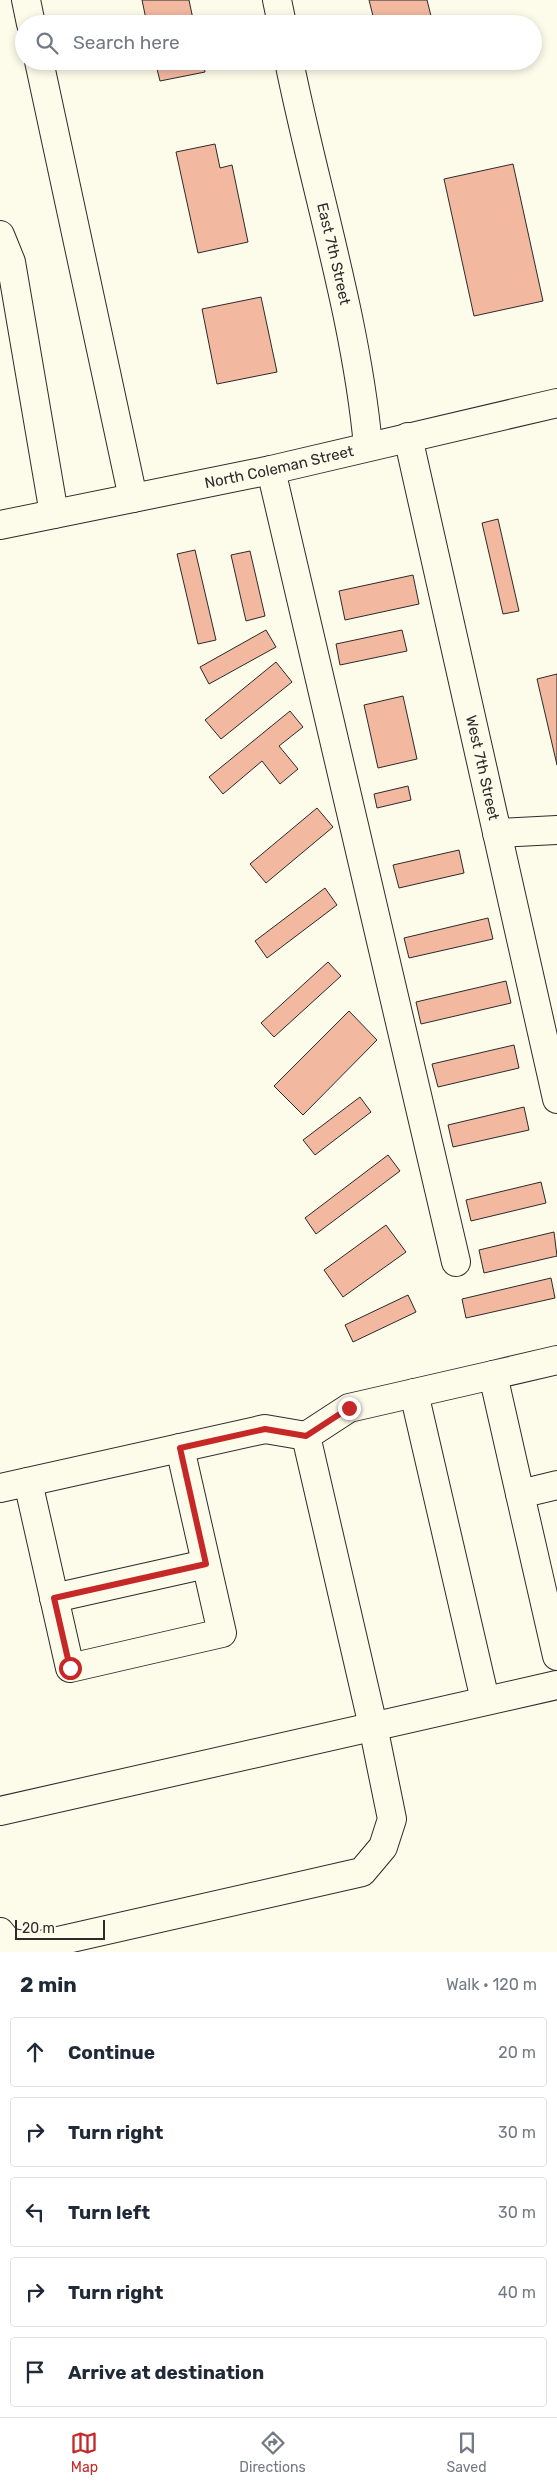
<!DOCTYPE html>
<html lang="en">
<head>
<meta charset="utf-8">
<style>
	:root { --surface:#fff; --page:#f2f2f3; --text:#1f2937; --muted:#747a83; --line:#e0e1e3; --accent:#c62828 }
	body { margin:0; font-family:Rubik,sans-serif; background:var(--page); color:var(--text) }
	.scale { position:absolute; left:15px; bottom:12px; width:90px; box-sizing:border-box; padding-left:5px; border:2px solid #2b2b2b; border-top:0; font-size:14px; line-height:18px; white-space:nowrap; color:#2b2b2b; -webkit-text-stroke:4px #fdfbea; paint-order:stroke }
	.stop { position:absolute; width:15px; height:15px; margin:-11px; border:4px solid #c62828; border-radius:50%; background:#fff }
	.stop.end { background:#c62828; border-color:#fff; box-shadow:0 1px 5px #0008 }
	.list { margin:0; padding:0; list-style:none }
	h2 { display:flex; justify-content:space-between; align-items:center; height:65px; margin:0; padding:0 20px; font-size:21px }
	h2 small { font-size:16px; font-weight:400; color:var(--muted) }
	.list li { display:grid; grid-template-columns:32px 1fr auto; gap:15px; align-items:center; box-sizing:border-box; height:70px; margin:0 10px 10px; padding:0 10px; border:1px solid var(--line); border-radius:5px }
	.list b { display:block; font-size:19px; white-space:nowrap }
	.list em { font-size:16px; font-style:normal; color:var(--muted) }
	.icon { flex:none; width:28px; height:28px; fill:none; stroke:currentColor; stroke-width:2; stroke-linecap:round; stroke-linejoin:round }
	.map { position:relative; flex:none; width:557px; height:1952px; overflow:hidden }
	.search { position:absolute; background:var(--surface); box-shadow:0 2px 8px #0003; left:15px; right:15px; top:15px; height:55px; display:flex; align-items:center; gap:12px; box-sizing:border-box; padding:0 18px; border-radius:28px; color:var(--muted); font-size:19px }
	.sheet { height:465px; background:var(--surface) }
	nav { display:flex; justify-content:space-around; align-items:center; box-sizing:border-box; height:70px; border-top:1px solid var(--line); background:var(--surface); font-size:14px; color:var(--muted) }
	nav a { display:grid; justify-items:center; gap:2px }
	nav .on { color:var(--accent) }
	.map>svg:first-child { display:block }
	.building { fill:#f2b8a0; stroke:#2b2b2b }
	.lines { fill:none; stroke-linecap:round; stroke-linejoin:round }
	.minor-casing { stroke:#2b2b2b; stroke-width:30 }
	.minor { stroke:#fdfbea; stroke-width:28 }
	.route { stroke:#c62828; stroke-width:6 }
	.labels { text-anchor:middle; stroke-width:4; stroke-linejoin:round; paint-order:stroke }
	.street-label { font-size:15px; fill:#2b2b2b; stroke:#fdfbea }
</style>
</head>
<body>
<div class="map">
<svg width="557" height="1952" viewBox="0 0 557 1952">
	<rect width="100%" height="100%" fill="#fdfbea"/>
	<path class="building" d="M142,0H189L194,24H147Z
		M369,0H427L433,24H375Z
		M155,61H203L205,72L160,81Z
		M215,144L220,168L232,165L248,242L198,253L176,152Z
		M513,164L543,301L474,316L444,179Z
		M261,297L277,372L217,384L202,309Z
		M498,519L519,611L503,614L482,523Z
		M195,550L216,640L198,644L177,554Z
		M250,551L265,616L246,621L231,555Z
		M413,575L419,604L345,620L339,591Z
		M266,630L276,647L209,684L200,667Z
		M402,630L407,651L340,665L336,644Z
		M276,662L292,682L221,739L205,720Z
		M557,674V765L537,679Z
		M403,696L417,759L378,768L364,705Z
		M290,711L303,727L279,746L298,769L280,784L262,761L223,794L209,777Z
		M408,786L411,800L377,808L374,794Z
		M317,808L333,827L266,883L250,864Z
		M459,850L464,873L399,888L393,865Z
		M325,888L337,905L267,958L255,941Z
		M488,918L493,939L409,958L404,938Z
		M328,962L341,976L274,1037L261,1023Z
		M506,981L511,1003L421,1024L416,1002Z
		M349,1011L377,1040L303,1115L274,1086Z
		M514,1045L519,1068L438,1087L432,1064Z
		M360,1097L371,1112L315,1155L303,1140Z
		M524,1107L529,1130L453,1147L448,1125Z
		M388,1155L400,1171L316,1234L305,1218Z
		M541,1182L546,1203L471,1221L466,1200Z
		M386,1225L406,1252L343,1297L324,1270Z
		M554,1232L557,1256L484,1273L479,1250Z
		M551,1278L555,1298L466,1318L462,1299Z
		M408,1295L416,1312L353,1342L345,1325Z"/>
	<g class="lines">
		<g class="minor-casing">
			<g id="minor">
				<path d="M26,0L31,24"/>
				<path d="M277,0L282,24"/>
				<path d="M39,61L133,498"/>
				<path id="s1" d="M289,61C315,190 356,316 368,446"/>
				<path d="M0,235L11,262L54,514"/>
				<path id="s2" d="M408,437L557,1099"/>
				<path d="M271,470L456,1262"/>
				<path id="s3" d="M0,525L271,470L557,403"/>
				<path d="M497,833L557,830"/>
				<path d="M557,1360L493,1375L520,1494L557,1485"/>
				<path d="M414,1393L485,1700"/>
				<path d="M306,1436L349,1408L493,1375"/>
				<path d="M28,1482L70,1668L222,1633L180,1448"/>
				<path d="M0,1488L265,1429L306,1436L373,1726L392,1819L383,1847L362,1872L32,1947L8,1942L0,1932"/>
				<path d="M520,1494L557,1656"/>
				<path d="M54,1598L206,1564"/>
				<path d="M0,1811L557,1685"/>
			</g>
		</g>
		<use href="#minor" class="minor"/>
	</g>
	<g class="lines">
		<path class="route" d="M70,1668L54,1598L206,1564L180,1448L265,1429L306,1436L349,1408"/>
	</g>
	<g class="labels">
		<g class="street-label">
			<text dy="5" stroke="none"><textPath href="#s1" startOffset="198">East 7th Street</textPath></text>
			<text dy="5" stroke="none"><textPath href="#s3" startOffset="285">North Coleman Street</textPath></text>
			<text dy="5" stroke="none"><textPath href="#s2" startOffset="339">West 7th Street</textPath></text>
		</g>
	</g>
</svg>
<div class="scale">20 m</div>
<div class="stop" style="left:70px;top:1668px"></div>
<div class="stop end" style="left:349px;top:1408px"></div>
<div class="search"><svg class="icon" aria-label="search" viewBox="0 0 24 24"><circle cx="10" cy="10" r="6"/><path d="M15 15l6 6"/></svg>Search here</div>
</div>
<section class="sheet">
<h2>2 min<small>Walk · 120 m</small></h2>
<ul class="list">
<li><svg class="icon" aria-label="ahead" viewBox="0 0 24 24"><path d="M12 20V5M6 11l6-6 6 6"/></svg><div><b>Continue</b></div><em>20 m</em></li>
<li><svg class="icon" aria-label="right" viewBox="0 0 24 24"><path d="M7 20v-9h11M14 6l5 5-5 5"/></svg><div><b>Turn right</b></div><em>30 m</em></li>
<li><svg class="icon" aria-label="left" viewBox="0 0 24 24"><path d="M17 20v-9H6M10 6l-5 5 5 5"/></svg><div><b>Turn left</b></div><em>30 m</em></li>
<li><svg class="icon" aria-label="right" viewBox="0 0 24 24"><path d="M7 20v-9h11M14 6l5 5-5 5"/></svg><div><b>Turn right</b></div><em>40 m</em></li>
<li><svg class="icon" aria-label="arrive" viewBox="0 0 24 24"><path d="M6 21V4h12l-3 4 3 4H6"/></svg><div><b>Arrive at destination</b></div></li>
</ul>
</section>
<nav>
<a class="on"><svg class="icon" aria-label="map" viewBox="0 0 24 24"><path d="M3 6l6-2 6 2 6-2v14l-6 2-6-2-6 2zM9 4v14M15 6v14"/></svg>Map</a>
<a><svg class="icon" aria-label="directions" viewBox="0 0 24 24"><path d="M12 3l9 9-9 9-9-9zM9 14v-3h6M13 9l2 2-2 2"/></svg>Directions</a>
<a><svg class="icon" aria-label="saved" viewBox="0 0 24 24"><path d="M7 4h10v16l-5-4-5 4z"/></svg>Saved</a>
</nav>
</body>
</html>
